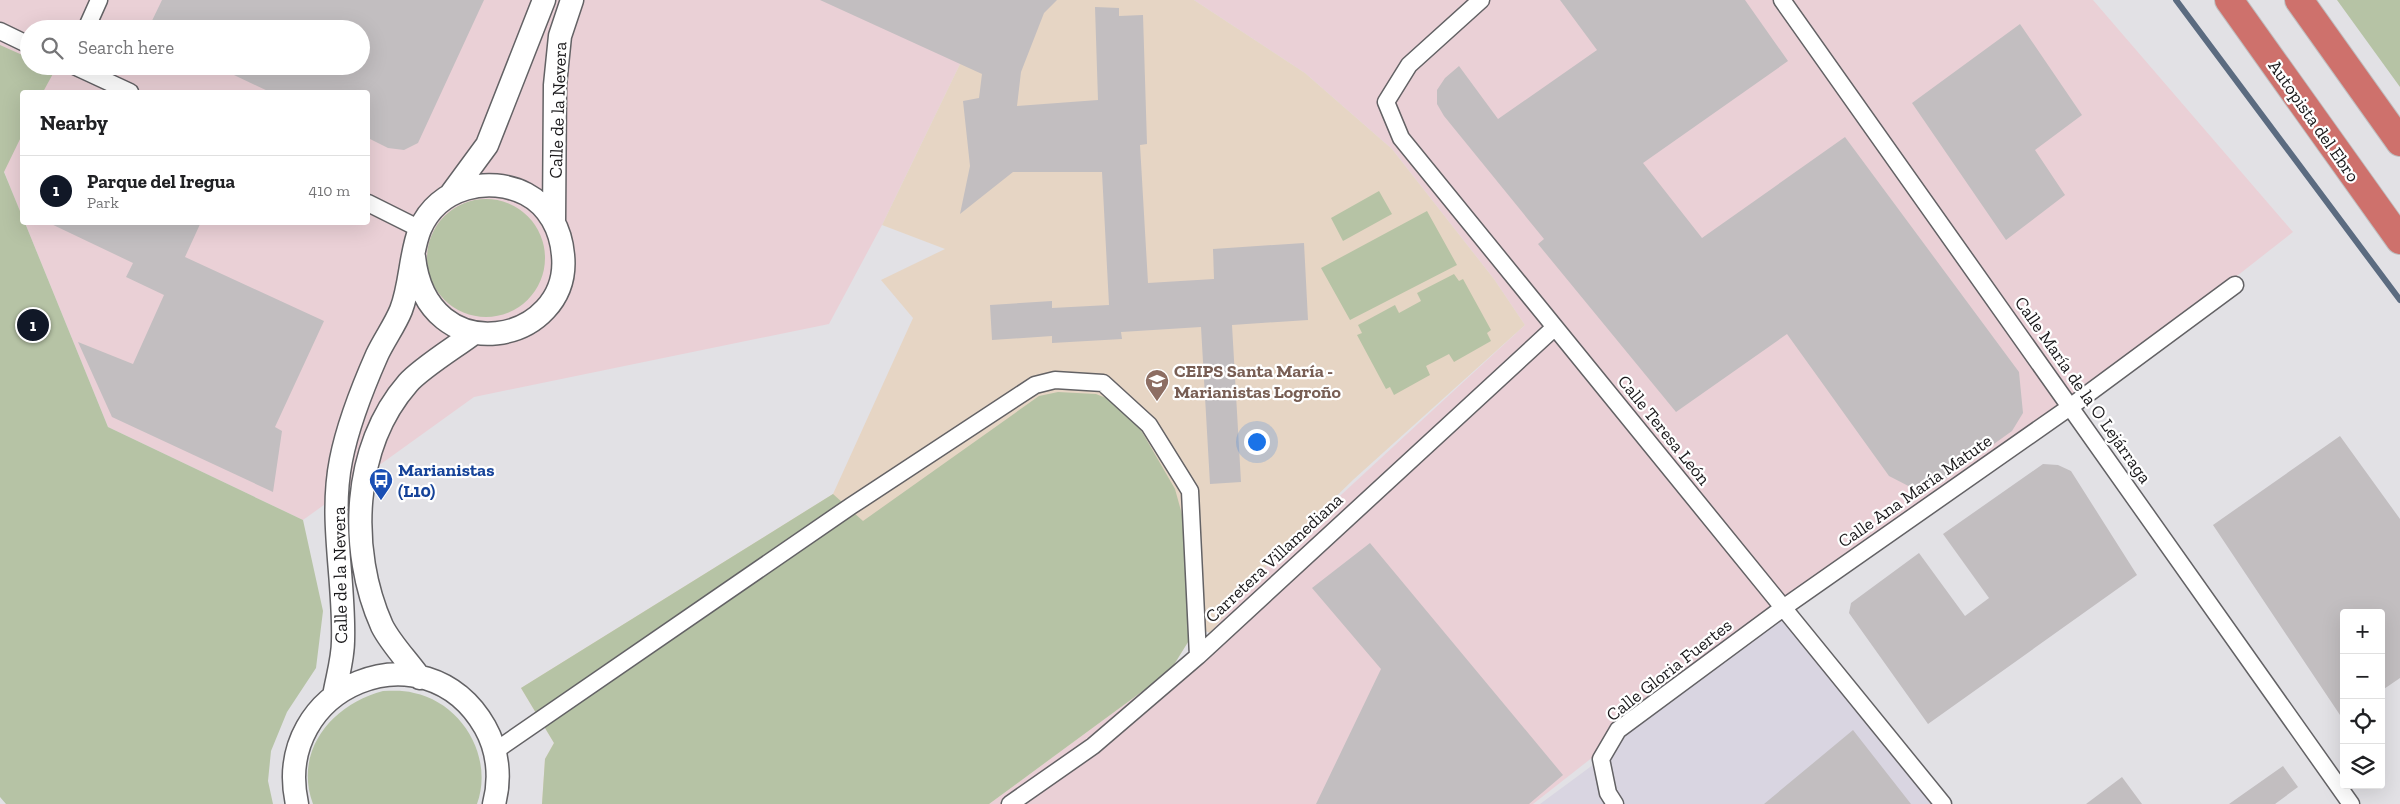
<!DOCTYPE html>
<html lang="en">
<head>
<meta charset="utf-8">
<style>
	:root { --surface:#fff; --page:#f6f6f6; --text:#202124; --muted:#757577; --line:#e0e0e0; --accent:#111827 }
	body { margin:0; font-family:"Zilla Slab",serif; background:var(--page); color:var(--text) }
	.controls { position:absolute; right:15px; bottom:15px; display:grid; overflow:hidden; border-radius:5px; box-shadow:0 5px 20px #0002 }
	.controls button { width:45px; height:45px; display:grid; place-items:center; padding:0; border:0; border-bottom:1px solid var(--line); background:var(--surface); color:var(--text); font:25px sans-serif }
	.you { position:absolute; left:1256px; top:441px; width:18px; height:18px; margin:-12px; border:4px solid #fff; border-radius:50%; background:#1a73e8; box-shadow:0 0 0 8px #1a73e833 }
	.badge { display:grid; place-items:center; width:32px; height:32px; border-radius:50%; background:var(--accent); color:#fff; font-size:16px; font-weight:700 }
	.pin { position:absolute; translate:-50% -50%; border:2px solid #fff; box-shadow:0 1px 5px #0006 }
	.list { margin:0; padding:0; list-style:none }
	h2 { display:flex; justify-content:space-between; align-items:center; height:65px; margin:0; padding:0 20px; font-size:21px }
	h2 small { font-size:16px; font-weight:400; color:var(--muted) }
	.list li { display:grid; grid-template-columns:32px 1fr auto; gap:15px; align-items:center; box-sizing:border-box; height:70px; padding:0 20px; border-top:1px solid var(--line) }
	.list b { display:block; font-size:19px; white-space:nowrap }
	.list p { margin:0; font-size:16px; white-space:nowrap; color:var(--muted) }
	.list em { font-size:16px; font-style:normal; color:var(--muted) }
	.icon { flex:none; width:28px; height:28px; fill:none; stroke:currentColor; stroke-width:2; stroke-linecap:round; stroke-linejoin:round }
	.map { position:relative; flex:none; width:2400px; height:804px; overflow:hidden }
	.search { position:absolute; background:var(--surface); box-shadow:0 5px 20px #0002; left:20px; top:20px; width:350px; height:55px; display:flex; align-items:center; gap:12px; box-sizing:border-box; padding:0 18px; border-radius:28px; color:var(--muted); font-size:19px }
	.panel { position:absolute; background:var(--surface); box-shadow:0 5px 20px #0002; left:20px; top:90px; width:350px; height:135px; border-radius:5px }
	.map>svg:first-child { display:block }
	.built { fill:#d9d5e1 }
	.industrial { fill:#ead0d6; fill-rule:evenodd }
	.education { fill:#e6d5c4 }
	.green { fill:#b6c3a5 }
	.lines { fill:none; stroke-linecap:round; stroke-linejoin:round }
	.stream { stroke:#5b6b80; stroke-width:6 }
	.building { fill:#c2bec0 }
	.minor-casing { stroke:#636265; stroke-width:19 }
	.secondary-casing { stroke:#636265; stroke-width:25 }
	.motorway-casing { stroke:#bfbebf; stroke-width:30 }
	.minor { stroke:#fff; stroke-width:16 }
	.secondary { stroke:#fff; stroke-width:22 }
	.motorway { stroke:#ce716c; stroke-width:28 }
	.labels { text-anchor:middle; stroke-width:4.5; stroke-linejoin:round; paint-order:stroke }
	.street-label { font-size:18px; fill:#19181a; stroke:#fff }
	.education-label { font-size:18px; font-weight:bold; fill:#785e54; stroke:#fff; text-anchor:start }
	.transit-label { font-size:18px; font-weight:bold; fill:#164399; stroke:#fff; text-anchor:start }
</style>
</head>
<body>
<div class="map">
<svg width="2400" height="804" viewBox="0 0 2400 804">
	<rect width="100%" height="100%" fill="#e2e1e5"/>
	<path class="built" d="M1783,608L1943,804H1540L1601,759L1618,730Z"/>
	<path class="industrial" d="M0,0H991L882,225L829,324L474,397L303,520L108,427L25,223L368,222V92H22V217L0,161ZM29,29H361V66H29Z
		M1194,0H2093L2293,232L2070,407L1783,608L1533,804H989L1170,671L1210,633L1276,555L1525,325L1494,279L1392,149L1305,73Z"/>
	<path class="education" d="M991,0H1194L1305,73L1392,149L1494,279L1525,325L1354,479L1276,555L1210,633L1196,627H1189L1188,642L1170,671L989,804H542L545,759L554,743L521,688L833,494L913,318L881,280L945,249L882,225Z"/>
	<path class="green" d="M2337,0H2400V87Z
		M0,45L29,58V66H47L55,70L43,92H22V135L4,172L22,216V222L25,223L108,427L303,520L323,611L316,668L287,712L271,751L268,781L273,804H6L0,797Z
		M1379,191L1392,214L1343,241L1331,218Z
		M427 258a59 59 0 1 1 118 0a59 59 0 1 1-118 0Z
		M1427,211L1457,265L1350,320L1321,268Z
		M1454,274L1459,281L1463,279L1491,330L1487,333L1491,341L1454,362L1449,354L1426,366L1430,375L1394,395L1390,387L1386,389L1357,335L1362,333L1358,325L1395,305L1399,313L1421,301L1417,293Z
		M1058,392L1096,394L1119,403L1134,418L1175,489L1186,529L1189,627L1188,642L1170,671L989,804H542L545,759L554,743L521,688L833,494L863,521L1039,396Z
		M383,691C393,691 403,690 414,693C462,703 494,757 477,804H313C293,750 333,704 383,691Z"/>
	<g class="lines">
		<path class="stream" d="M2176,0L2400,300"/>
	</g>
	<path class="building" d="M162,0H484L418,143L404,150L388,148L368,138V92H270L215,66H361V29H148Z
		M820,0H1057L1044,13L1021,72L1017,106L1098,100L1095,7L1119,8V16L1143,15L1147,144L1140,145L1148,283L1214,279L1213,249L1304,243L1308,320L1232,325L1241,482L1210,484L1201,327L1121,332L1122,339L1052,343V336L992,340L990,305L1052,301V308L1109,305L1102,172H1013L960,214L970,166L963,101L979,98L982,74Z
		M1560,0H1745L1788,61L1643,163L1702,238L1845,137L2019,372L2023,413L2012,431L1924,494L1889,476L1787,334L1676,412L1538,244L1544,239L1444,116L1437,104V90L1445,78L1459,66L1498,119L1597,50Z
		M2020,24L2082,115L2035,150L2065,195L2006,240L1912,103Z
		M47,222H201L185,257L324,321L275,427L282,431L273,492L112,417L78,342L133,364L164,295L126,277L133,263Z
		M2340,436L2400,519V678L2381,691V613H2344V721L2213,525Z
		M2043,464L2058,465L2071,471L2137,575L1928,724L1849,613L1851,603L1919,553L1965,616L1989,598L1943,534Z
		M1370,543L1563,775L1529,804H1316L1381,669L1312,588Z
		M1853,730L1911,804H1764Z
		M2283,766L2298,787L2275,804H2229Z
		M2122,777L2142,804H2086Z"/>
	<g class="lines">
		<g class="minor-casing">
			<path id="minor" d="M1481,0L1409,65L1386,102L1401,138L1943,804
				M1782,0L2351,804
				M86,29L99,0
				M0,31L29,45
				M74,66L130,92
				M368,203L420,229
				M495,751L851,506L1035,385L1055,380L1103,383L1149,425L1182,478L1190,491L1198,656
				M1010,804L1093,746L1198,656L1554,328
				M1615,804L1608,793L1601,759L1618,730L1783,608L2070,407L2235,285"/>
		</g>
		<g class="secondary-casing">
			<path id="secondary" d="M451,194L487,145L544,0
				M554,222L555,85L560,36L572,0
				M420,678C408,661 391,644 382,626C348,550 352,447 408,383C421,368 457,346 474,333
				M334,696C337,678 343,659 343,641C345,580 329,520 341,460C348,424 362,389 377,355C384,340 395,325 401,310C411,284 410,254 420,229C438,187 489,175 526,194C549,206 561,230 563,255C572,344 427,374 414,257
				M297,804C271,686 425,623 485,727C498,750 501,778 494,804"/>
		</g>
		<g class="motorway-casing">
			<path id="motorway" d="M2229,0L2400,240
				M2299,0L2400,142"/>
		</g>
		<use href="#minor" class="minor"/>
		<use href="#secondary" class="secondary"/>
		<use href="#motorway" class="motorway"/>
	</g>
	<defs>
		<g id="university-pin" transform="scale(1.25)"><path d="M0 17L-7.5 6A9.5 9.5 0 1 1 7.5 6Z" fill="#8d6e63" stroke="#fff"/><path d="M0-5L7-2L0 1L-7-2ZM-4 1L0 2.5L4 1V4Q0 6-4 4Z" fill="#fff"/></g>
		<g id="bus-pin" transform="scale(1.25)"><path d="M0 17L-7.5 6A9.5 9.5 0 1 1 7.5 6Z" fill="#1a4fb4" stroke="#fff"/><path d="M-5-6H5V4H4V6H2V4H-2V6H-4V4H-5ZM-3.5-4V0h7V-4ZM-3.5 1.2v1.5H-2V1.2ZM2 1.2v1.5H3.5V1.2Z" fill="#fff"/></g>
	</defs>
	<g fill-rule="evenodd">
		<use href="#university-pin" x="1157" y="381"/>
		<use href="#bus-pin" x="381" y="480"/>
	</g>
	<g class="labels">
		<g class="street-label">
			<text transform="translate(558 110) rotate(-88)" y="6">Calle de la Nevera</text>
			<text transform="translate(2314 121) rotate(55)" y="6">Autopista del Ebro</text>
			<text transform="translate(2083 390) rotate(55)" y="6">Calle María de la O Lejárraga</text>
			<text transform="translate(1664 430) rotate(51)" y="6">Calle Teresa León</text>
			<text transform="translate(1915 491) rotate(-35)" y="6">Calle Ana María Matute</text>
			<text transform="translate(1274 558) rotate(-43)" y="6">Carretera Villamediana</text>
			<text transform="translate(340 575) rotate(-91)" y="6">Calle de la Nevera</text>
			<text transform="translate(1669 670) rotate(-38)" y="6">Calle Gloria Fuertes</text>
		</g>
		<g class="education-label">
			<text x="1174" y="377">CEIPS Santa María -<tspan x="1174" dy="21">Marianistas Logroño</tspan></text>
		</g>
		<g class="transit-label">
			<text x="398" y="476">Marianistas<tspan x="398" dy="21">(L10)</tspan></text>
		</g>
	</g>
</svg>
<div class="controls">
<button>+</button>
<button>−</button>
<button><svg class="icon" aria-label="locate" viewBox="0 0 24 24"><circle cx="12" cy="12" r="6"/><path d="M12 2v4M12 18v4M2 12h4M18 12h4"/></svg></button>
<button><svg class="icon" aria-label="layers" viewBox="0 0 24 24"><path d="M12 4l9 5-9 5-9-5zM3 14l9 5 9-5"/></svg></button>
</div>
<div class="you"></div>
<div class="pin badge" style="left:33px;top:325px">1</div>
<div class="search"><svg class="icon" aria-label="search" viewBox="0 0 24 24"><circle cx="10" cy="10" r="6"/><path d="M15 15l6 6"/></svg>Search here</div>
<section class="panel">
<h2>Nearby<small></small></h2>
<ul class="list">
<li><span class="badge">1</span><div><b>Parque del Iregua</b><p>Park</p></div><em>410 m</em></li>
</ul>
</section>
</div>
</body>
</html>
